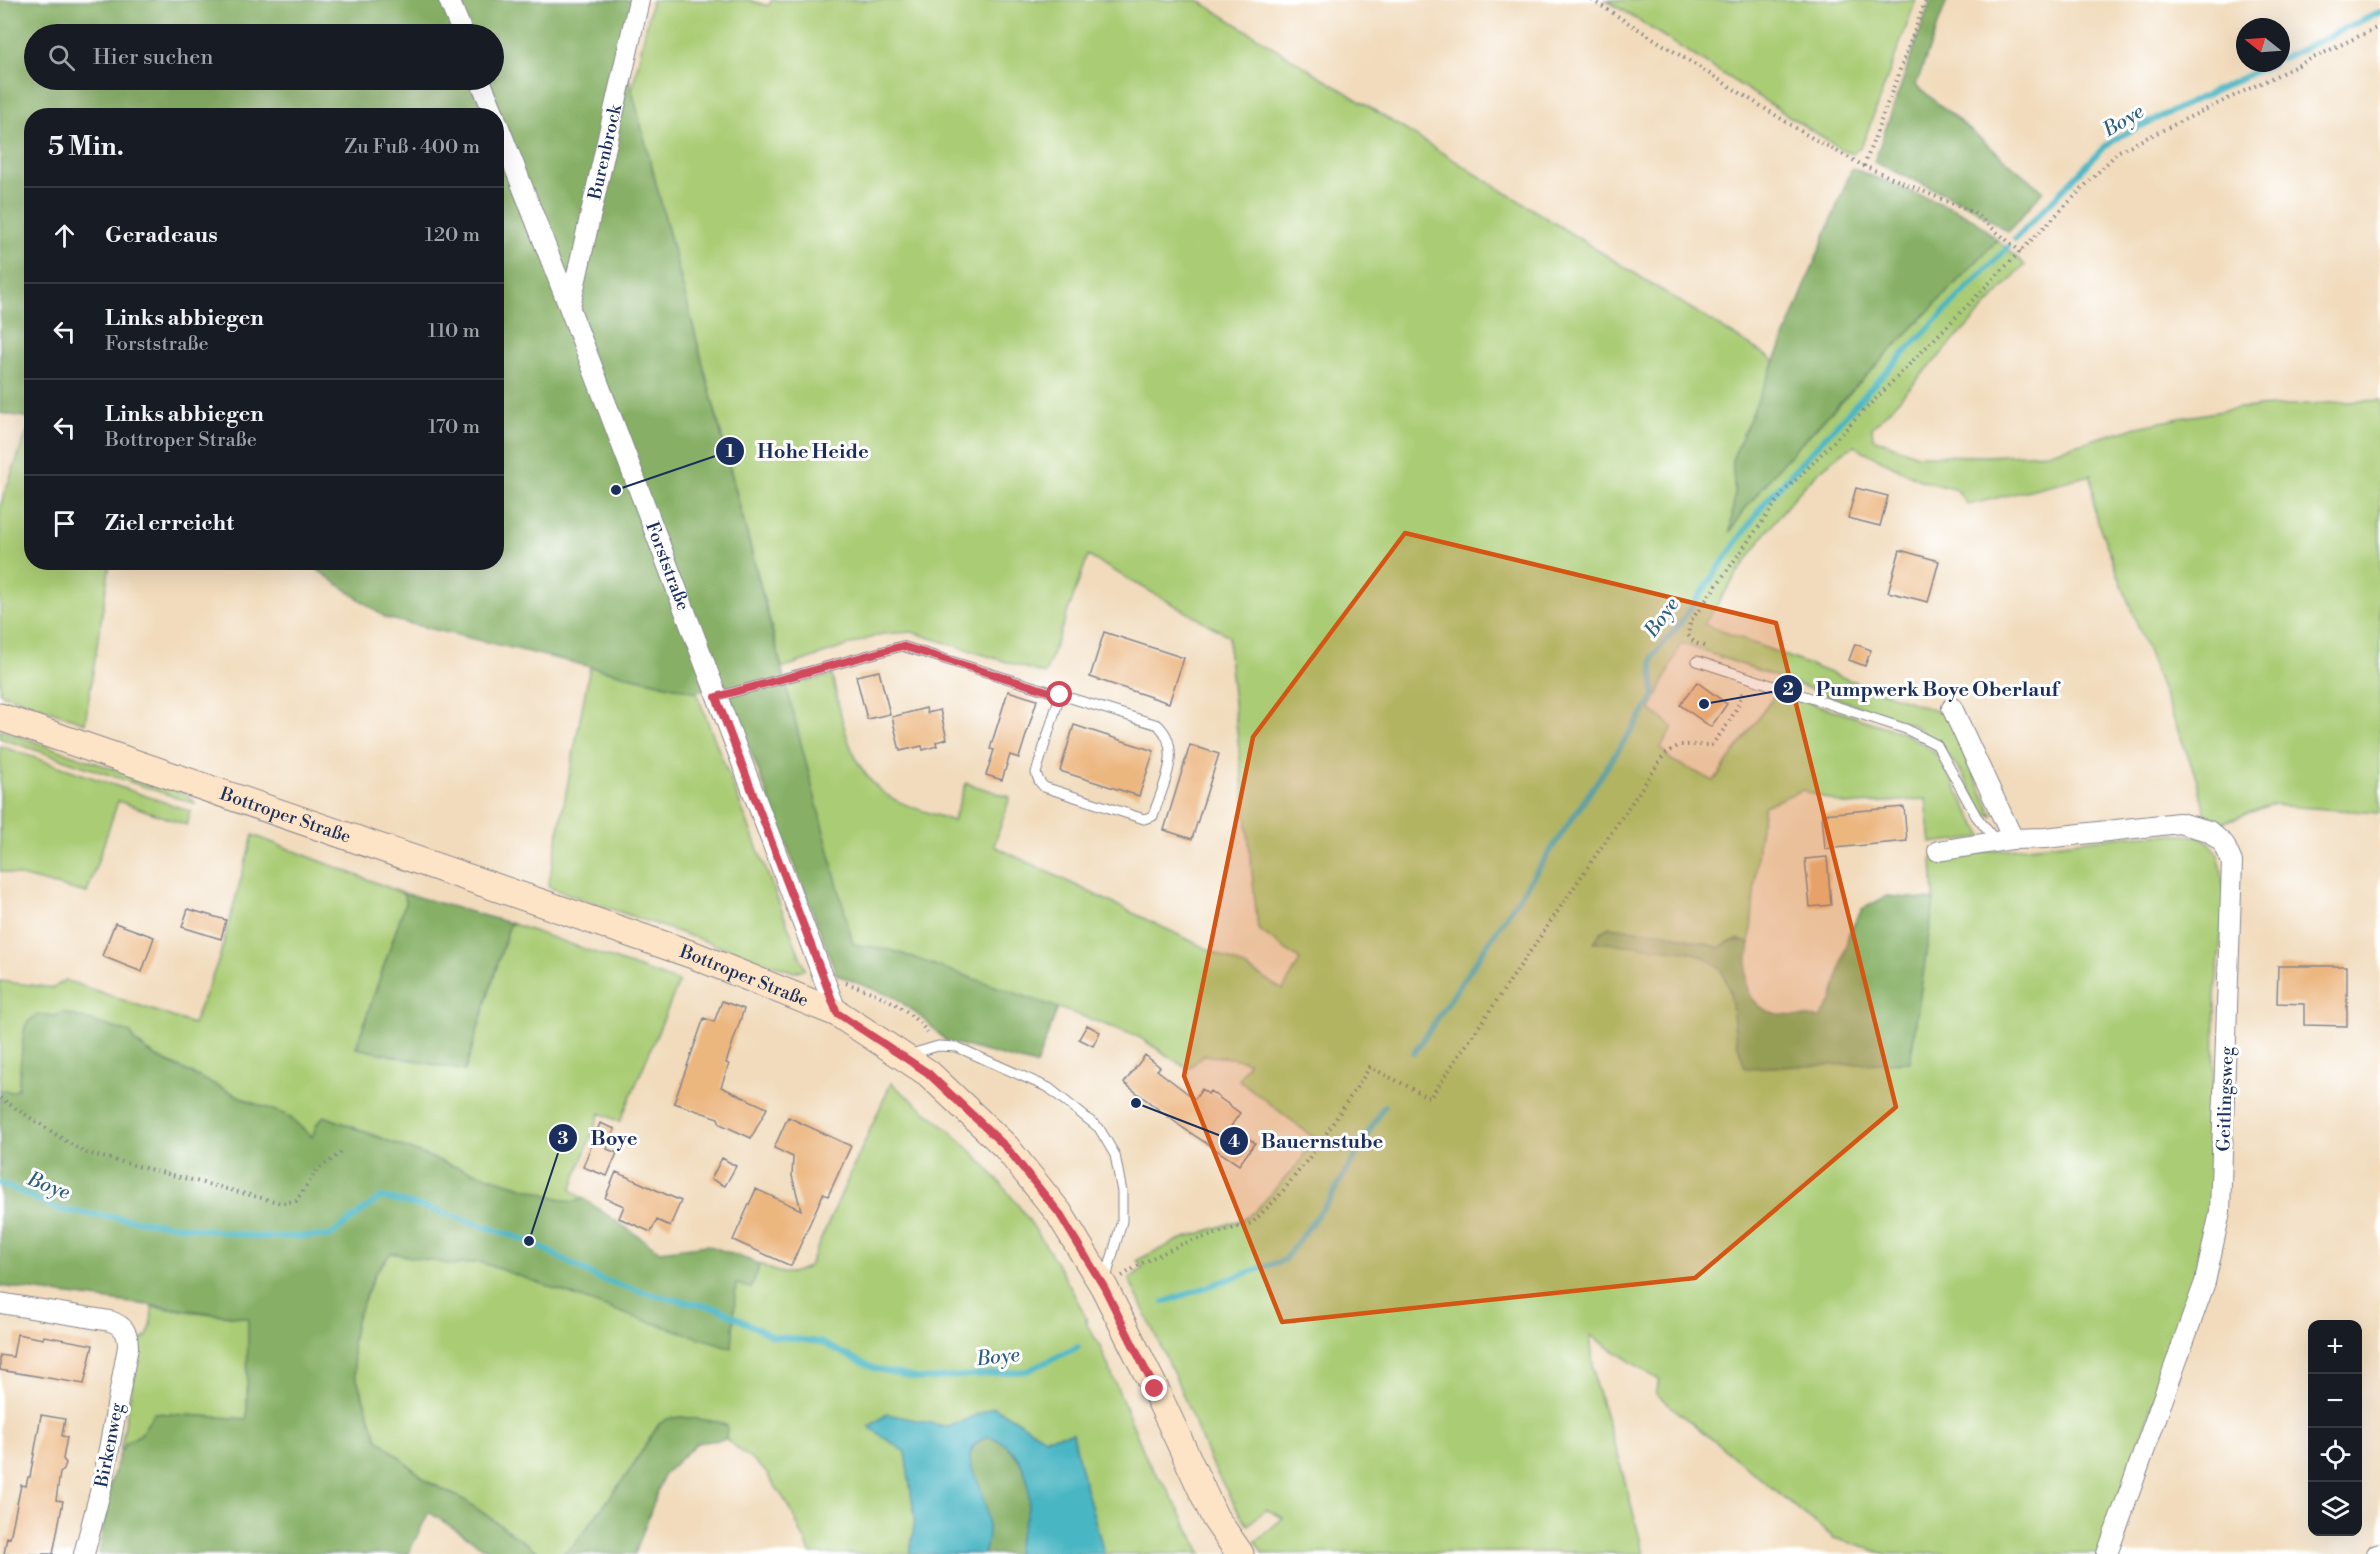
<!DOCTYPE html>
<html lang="de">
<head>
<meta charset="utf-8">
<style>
	:root { --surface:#171b24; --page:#20242c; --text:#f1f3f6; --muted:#9ea1a6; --line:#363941 }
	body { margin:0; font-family:"Libre Bodoni",serif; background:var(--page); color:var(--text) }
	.controls { position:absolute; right:18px; bottom:18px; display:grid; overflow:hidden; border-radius:12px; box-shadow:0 6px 24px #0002 }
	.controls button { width:54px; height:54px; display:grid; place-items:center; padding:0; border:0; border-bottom:2px solid var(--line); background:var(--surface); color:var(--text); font:30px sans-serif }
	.compass { position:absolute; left:2236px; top:18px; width:54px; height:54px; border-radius:50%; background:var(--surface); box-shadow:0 6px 24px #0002; rotate:287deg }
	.stop { position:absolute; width:18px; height:18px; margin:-14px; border:4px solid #d1495b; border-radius:50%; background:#fff }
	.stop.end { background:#d1495b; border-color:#fff; box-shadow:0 2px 6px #0008 }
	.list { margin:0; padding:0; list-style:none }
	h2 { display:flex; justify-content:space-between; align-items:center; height:78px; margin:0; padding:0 24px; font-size:26px }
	h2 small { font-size:20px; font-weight:400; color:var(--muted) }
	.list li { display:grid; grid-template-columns:39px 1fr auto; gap:18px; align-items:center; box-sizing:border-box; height:96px; padding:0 24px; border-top:2px solid var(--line) }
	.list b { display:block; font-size:22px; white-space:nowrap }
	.list p { margin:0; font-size:20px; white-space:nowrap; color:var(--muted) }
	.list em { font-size:20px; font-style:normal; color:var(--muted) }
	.icon { flex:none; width:33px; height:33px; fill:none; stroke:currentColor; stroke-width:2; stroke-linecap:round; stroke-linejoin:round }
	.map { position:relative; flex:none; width:2380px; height:1554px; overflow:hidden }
	.search { position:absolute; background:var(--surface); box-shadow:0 6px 24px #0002; left:24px; top:24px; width:480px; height:66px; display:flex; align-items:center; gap:15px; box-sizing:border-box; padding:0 21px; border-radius:33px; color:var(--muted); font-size:22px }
	.panel { position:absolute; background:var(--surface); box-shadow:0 6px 24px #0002; left:24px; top:108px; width:480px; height:462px; border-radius:24px }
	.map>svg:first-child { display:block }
	.green { fill:#aacc74; stroke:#627e69; stroke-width:1.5 }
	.forest { fill:#87b066; stroke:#517062; stroke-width:1.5; fill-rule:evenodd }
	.water { fill:#48b6c3; stroke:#327290; stroke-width:1.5 }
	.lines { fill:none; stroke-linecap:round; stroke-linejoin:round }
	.stream { stroke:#48b6c3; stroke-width:6 }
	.building { fill:#ecb67f }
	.service-casing { stroke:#86858d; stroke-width:11 }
	.minor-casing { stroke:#86858d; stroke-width:22 }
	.secondary-casing { stroke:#86858d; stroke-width:29 }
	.path { stroke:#86858d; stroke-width:4; stroke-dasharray:1.5 4.5; stroke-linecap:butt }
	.service { stroke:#fff; stroke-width:9 }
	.minor { stroke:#fff; stroke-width:20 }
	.secondary { stroke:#fee4c6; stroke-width:27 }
	.route { stroke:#d1495b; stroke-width:8 }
	.marked { fill:#d45514; fill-opacity:0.2; stroke:#d45514; stroke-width:4.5; stroke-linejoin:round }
	.labels { text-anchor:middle; stroke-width:6; stroke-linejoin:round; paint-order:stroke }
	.street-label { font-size:18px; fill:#1b2f5e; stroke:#fff }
	.water-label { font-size:20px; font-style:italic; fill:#2b5e81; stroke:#fff }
	.leader { fill:none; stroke:#1b2f5e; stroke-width:2 }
	.callout-dot { fill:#1b2f5e; stroke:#fff; stroke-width:2 }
	.mark-label { font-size:18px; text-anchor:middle; font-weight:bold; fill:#fff }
	.callout-label { font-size:20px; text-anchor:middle; font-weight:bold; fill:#1b2f5e; stroke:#fff; stroke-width:6; stroke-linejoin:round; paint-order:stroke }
</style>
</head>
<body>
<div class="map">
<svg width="2380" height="1554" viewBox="0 0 2380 1554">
	<rect width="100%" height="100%" fill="#fff"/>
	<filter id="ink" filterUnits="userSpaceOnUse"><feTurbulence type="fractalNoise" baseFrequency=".0167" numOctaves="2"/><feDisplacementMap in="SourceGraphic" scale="12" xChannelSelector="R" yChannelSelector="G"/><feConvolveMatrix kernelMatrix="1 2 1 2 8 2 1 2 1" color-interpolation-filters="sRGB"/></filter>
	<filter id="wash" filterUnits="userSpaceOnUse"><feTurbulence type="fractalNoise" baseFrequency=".008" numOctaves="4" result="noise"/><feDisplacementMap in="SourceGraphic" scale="24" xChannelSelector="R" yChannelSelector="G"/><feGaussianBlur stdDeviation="1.35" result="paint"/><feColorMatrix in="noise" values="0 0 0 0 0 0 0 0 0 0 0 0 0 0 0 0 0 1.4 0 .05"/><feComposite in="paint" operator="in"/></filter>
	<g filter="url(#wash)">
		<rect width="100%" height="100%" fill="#f1dbbc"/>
		<path class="green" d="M652,0H749L768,6L772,0H1198L1775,361L1732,460L1735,493L1731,530L1745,509L1784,461L1997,240L2025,265L1872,428L1873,438L1917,455L1986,456L2047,453L2129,429L2175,419L2239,408L2380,400V813L2270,805L2225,822L2207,819L2196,777L2095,515L2091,475L1968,505L1957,490L1920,480L1854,446C1797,475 1740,571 1704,624L1825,671L1947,715L1993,816C1978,813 1973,793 1966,780C1953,758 1935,742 1915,726L1681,643L1651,710L1673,727L1661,748L1671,760L1714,781L1777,692L1901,732L1920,742L1938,756L1983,837L1931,843L1926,799L1846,805L1802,790L1764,806L1758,846L1750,943L1737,939L1721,948L1665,933L1594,941C1625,948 1706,942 1722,971C1733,992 1733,1017 1736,1039L1910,1062L1934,900L1932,858L2123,836L2169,834L2197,836L2209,842L2218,854L2222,871L2225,905L2215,994L2213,1215L2202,1260L2187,1309L2099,1554H1886L1834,1538L1656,1394L1659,1380L1590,1335L1595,1383L1618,1455L1644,1554L1560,1552L1263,1554L1255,1542L1283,1518L1266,1509L1248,1525L1243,1519L1212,1465L1177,1381L1129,1279L1143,1268L1137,1260L1179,1240L1241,1220L1254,1212L1299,1163L1314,1138L1239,1080L1248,1062C1232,1056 1221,1058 1204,1055L1188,1069L1139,1037L1090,1019L891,950L853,945L786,687L832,675C841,715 847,761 880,790C899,806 930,812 953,821L966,783L1010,797L994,846L1243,966L1283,990L1300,960L1258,929L1229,656V636L1088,556L1045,674L912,632L882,634L782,668L632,91Z
			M1606,0H1916L1865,138L1861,146L1853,154L1844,151Z
			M31,421L32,562L110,563L85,723L0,693V506Z
			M590,667L696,692L805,969L794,972L548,887Z
			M0,730L186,794L196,804L0,738Z
			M0,746L190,811L187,825L118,801L87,893L0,871Z
			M253,835L400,892L405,896L406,901L356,1048L465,1071L510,923L679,982L620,1122L600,1113L571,1190L584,1199L571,1202L450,1165L324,1116L317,1124L313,1138L287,1115L253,1103L155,1056L135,1042L55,1016L37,1014L18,1089L12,1092L0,1090V981L53,988L65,980L193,1024L219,959Z
			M891,1083C910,1099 930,1114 949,1130C1008,1182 1052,1248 1086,1318L1087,1325L1100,1346L1149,1464L1168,1490L1202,1554H1104C1094,1513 1080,1474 1073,1433L1045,1438L994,1407L949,1427L887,1414L869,1426L905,1452L915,1519L910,1554H811L789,1506L764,1470L726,1439L727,1426L718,1422L681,1417L659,1424L628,1473L575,1544L562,1554H541L466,1501L428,1482L377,1438L355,1374L352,1344L356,1320L375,1273L391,1253L455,1265L480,1262L581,1298L736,1283L751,1288L760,1264C780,1275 789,1277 809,1266Z
			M152,1307L248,1318L247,1419L155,1413L141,1434L126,1443L120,1453L137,1356L140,1342L147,1336L151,1326Z"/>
		<path class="forest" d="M0,0H634L622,52L853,944L891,950L1058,1008L1036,1065L946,1041L927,1022L896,998L837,975L726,687L696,692L386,618L308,563L496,562V116H32L31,418L0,413ZM34,34H494V80H34Z
			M1931,0H1947L1916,85L2043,191L2008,232L1967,204L1874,162Z
			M1852,168L1954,209L1975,220L1997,240L1784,461L1745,509L1730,532L1735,493L1732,460L1775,361Z
			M400,892L510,923L465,1071L356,1048L406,901L405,896Z
			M1887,896L1934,900L1910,1062L1745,1068L1736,1039L1730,991L1721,969L1703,956L1687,951L1594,942L1601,932L1609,927L1665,933L1720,948C1729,939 1738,940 1750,943C1749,955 1744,973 1747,985C1755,1020 1792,1015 1820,1018L1832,1001L1849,933L1862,909Z
			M62,1012L131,1033L135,1042L155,1056L253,1103L287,1115L312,1137L317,1124L324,1116L450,1165L571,1202L584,1199L660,1251L707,1245L760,1264L751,1288L736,1284L732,1348L631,1316L480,1262L455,1265L391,1253L375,1273L356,1320L352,1344L355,1374L377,1438L428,1482L466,1501L541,1554H493L429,1512L408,1554H99L108,1492L120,1453L126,1443L141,1434L154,1413L247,1419L248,1318L0,1286V1090L12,1092L18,1089L24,1030L27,1023L37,1014L55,1016Z
			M681,1417L718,1422L727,1426L726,1439L697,1443L664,1474L635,1554H562L575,1544L628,1473L659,1424L667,1419Z
			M989,1436C1018,1446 1033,1477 1028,1508C1025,1524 1017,1538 1016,1554H984L986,1547C982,1526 966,1470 971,1451C974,1443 982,1440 989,1436Z"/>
		<path class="water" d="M994,1407L1045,1438L1073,1433C1080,1474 1094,1513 1104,1554H1016C1017,1538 1025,1524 1028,1508C1033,1477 1018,1446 989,1436C982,1439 974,1443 971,1450C967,1464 975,1474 980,1486C987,1508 992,1532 984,1554H910L915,1519L905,1452L869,1427L887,1414L949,1427Z"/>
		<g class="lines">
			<path class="stream" d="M2281,59L2380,12
				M2015,239L2102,149L2118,137L2273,63
				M1414,1053L1654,697L1652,664L1653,656L1678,626L1765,502L1878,380L2008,247
				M0,1183L61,1210L259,1237L330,1236L381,1197L428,1208L529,1241L600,1279L657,1296L717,1308L772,1336L820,1342L873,1368L921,1379L1027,1371L1078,1347
				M1164,1302L1284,1260L1330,1199L1384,1106"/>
		</g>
		<g id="blocks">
			<path class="building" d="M1856,488L1888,496L1880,526L1848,518Z
				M1900,550L1939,561L1928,602L1888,592Z
				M1104,632L1184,658L1169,703L1090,677Z
				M1855,644L1871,650L1865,666L1849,660Z
				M879,671L890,714L867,719L856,676Z
				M1697,682L1727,704L1711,727L1680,705Z
				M1008,691L1037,700L1019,758L1010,755L1002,780L986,775L994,750L990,749Z
				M926,708L927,713L940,710L947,739L936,742L937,746L923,750L922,746L900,751L892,717Z
				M1074,725L1154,751L1139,796L1060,771Z
				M1190,745L1219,754L1192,839L1164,830Z
				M1904,807L1907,841L1825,849L1822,814Z
				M1827,857L1831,905L1810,907L1805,859Z
				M188,909L226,920L221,939L182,927Z
				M115,923L154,937L142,972L102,956Z
				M2278,966H2347V1026L2304,1025V1004L2277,1003Z
				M722,1001L744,1009L726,1063L729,1064L721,1087L767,1108L751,1138L720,1124L718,1118L674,1103L704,1018L714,1022Z
				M1087,1025L1100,1032L1093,1046L1079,1039Z
				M1145,1055L1160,1067L1157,1070L1195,1099L1202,1089L1208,1094L1210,1091L1240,1113L1231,1126L1255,1143L1239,1165L1183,1128L1124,1083Z
				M788,1117L851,1146L828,1196L823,1194L791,1266L733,1240L756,1189L801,1210L792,1176L793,1157L774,1148Z
				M600,1123L615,1129L607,1149L617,1153L607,1176L583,1167Z
				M722,1158L736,1166L725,1186L711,1179Z
				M616,1172L681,1201L670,1226L657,1220L651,1232L619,1218L624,1206L605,1198Z
				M17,1334L43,1339L44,1336L93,1345L84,1384L0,1370V1355L13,1357Z
				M41,1415L65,1419L62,1436L67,1437L63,1459L66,1463L64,1470L60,1473L56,1500L63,1501L53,1554H4L7,1537L10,1538L21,1485L26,1486L28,1477H30Z"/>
		</g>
	</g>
	<g filter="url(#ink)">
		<use href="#blocks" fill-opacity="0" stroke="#86858d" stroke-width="1.5"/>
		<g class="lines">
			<g class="service-casing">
				<path id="service" d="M1697,661L1906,729L1937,745L1976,816L1996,841
					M716,697L902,646L1158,725C1184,750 1162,787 1153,816L1144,819L1044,787L1039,781L1036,773L1060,695
					M908,1055L938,1046L957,1047L1049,1088L1099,1128L1115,1155L1122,1192V1221L1106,1278"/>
			</g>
			<g class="minor-casing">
				<g id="minor">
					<path d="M449,0L463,34"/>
					<path d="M480,80L495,116"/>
					<path id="s1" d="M496,120C614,416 723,716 837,1013"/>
					<path id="s2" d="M570,306L639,0"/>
					<path d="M1952,708L2013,839L2045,838L2179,823L2209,831L2224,844L2232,862L2220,1212L2205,1282L2107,1554"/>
					<path d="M1938,851L2013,839"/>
					<path d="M0,1303L110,1321C124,1326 128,1332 128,1347L103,1481L84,1554"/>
					<path d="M2377,1554L2380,1553"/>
				</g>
			</g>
			<g class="secondary-casing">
				<g id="secondary">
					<path id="s3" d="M0,717L696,956L837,1013L928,1073L1006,1147L1059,1213L1104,1287L1155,1389L1215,1518L1240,1554"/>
				</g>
			</g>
			<path class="path" d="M1592,0L1807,135L1864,166L1974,213L2021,252
				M1864,166L1926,0
				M1704,646L1695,643L1688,635L1690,622L1783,493L2119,151L2380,26
				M846,983C884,996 904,1004 930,1035
				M0,1098L83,1152L281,1203L296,1201L317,1170L343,1151
				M1122,1276L1144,1262L1182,1244L1252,1223L1279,1196L1316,1149L1370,1067L1430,1098L1665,754L1680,745H1711C1725,730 1738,710 1743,690"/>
			<use href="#service" class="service"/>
			<use href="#minor" class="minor"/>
			<use href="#secondary" class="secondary"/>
		</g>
	</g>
	<g class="lines" filter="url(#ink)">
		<path class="route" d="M1060,695L902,646L716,697L837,1013L928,1073L1006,1147L1059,1213L1104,1287L1155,1389"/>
	</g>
	<path class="marked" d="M1405,533L1776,623L1896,1107L1695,1278L1282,1322L1184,1076L1253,737Z"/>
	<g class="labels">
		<g class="street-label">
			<text dy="6" stroke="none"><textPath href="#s2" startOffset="158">Burenbrock</textPath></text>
			<text dy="6" stroke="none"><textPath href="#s1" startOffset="478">Forststraße</textPath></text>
			<text dy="6" stroke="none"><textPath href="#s3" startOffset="302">Bottroper Straße</textPath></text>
			<text dy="6" stroke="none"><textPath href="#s3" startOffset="788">Bottroper Straße</textPath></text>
			<text transform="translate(2225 1099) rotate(-88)" y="6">Geitlingsweg</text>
			<text transform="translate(109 1445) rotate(-79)" y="6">Birkenweg</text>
		</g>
		<g class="water-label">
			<text transform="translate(2123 120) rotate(-31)" y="7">Boye</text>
			<text transform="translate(1661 617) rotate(-54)" y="7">Boye</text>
			<text transform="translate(49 1185) rotate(21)" y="7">Boye</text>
			<text transform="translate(998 1356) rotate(-6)" y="7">Boye</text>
		</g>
	</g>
	<path class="leader" d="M616 490L730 451M1704 704L1788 689M529 1241L563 1138M1136 1103L1234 1141"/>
	<g class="callout-dot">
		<circle cx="616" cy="490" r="6"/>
		<circle cx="1704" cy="704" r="6"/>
		<circle cx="529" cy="1241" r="6"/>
		<circle cx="1136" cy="1103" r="6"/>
		<circle cx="730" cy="451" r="15"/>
		<circle cx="1788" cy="689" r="15"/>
		<circle cx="563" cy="1138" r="15"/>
		<circle cx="1234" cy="1141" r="15"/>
	</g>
	<g class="mark-label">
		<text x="730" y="457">1</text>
		<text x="1788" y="695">2</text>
		<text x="563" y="1144">3</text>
		<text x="1234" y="1147">4</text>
	</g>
	<g class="callout-label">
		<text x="813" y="458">Hohe Heide</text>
		<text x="1937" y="696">Pumpwerk Boye Oberlauf</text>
		<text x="614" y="1145">Boye</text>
		<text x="1322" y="1148">Bauernstube</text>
	</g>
</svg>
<div class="controls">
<button>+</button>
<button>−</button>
<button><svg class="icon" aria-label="locate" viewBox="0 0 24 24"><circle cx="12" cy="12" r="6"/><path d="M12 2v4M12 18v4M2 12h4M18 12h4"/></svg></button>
<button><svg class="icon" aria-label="layers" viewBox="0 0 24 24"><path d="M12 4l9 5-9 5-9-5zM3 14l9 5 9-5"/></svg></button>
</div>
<svg class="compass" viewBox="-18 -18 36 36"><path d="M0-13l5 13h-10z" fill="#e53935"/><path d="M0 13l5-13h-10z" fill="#9ea1a6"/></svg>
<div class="stop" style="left:1060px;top:695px"></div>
<div class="stop end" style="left:1155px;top:1389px"></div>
<div class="search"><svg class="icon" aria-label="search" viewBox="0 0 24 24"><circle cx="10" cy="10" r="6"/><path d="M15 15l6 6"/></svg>Hier suchen</div>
<section class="panel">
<h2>5 Min.<small>Zu Fuß · 400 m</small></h2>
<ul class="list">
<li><svg class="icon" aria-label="ahead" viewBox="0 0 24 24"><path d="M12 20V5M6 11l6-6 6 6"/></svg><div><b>Geradeaus</b></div><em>120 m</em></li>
<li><svg class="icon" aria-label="left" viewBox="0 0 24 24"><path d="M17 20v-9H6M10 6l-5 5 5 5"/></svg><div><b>Links abbiegen</b><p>Forststraße</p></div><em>110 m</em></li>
<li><svg class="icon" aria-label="left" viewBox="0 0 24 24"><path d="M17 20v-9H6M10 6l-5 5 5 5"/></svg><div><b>Links abbiegen</b><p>Bottroper Straße</p></div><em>170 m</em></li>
<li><svg class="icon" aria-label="arrive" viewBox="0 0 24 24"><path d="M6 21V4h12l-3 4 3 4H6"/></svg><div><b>Ziel erreicht</b></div></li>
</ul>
</section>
</div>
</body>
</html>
